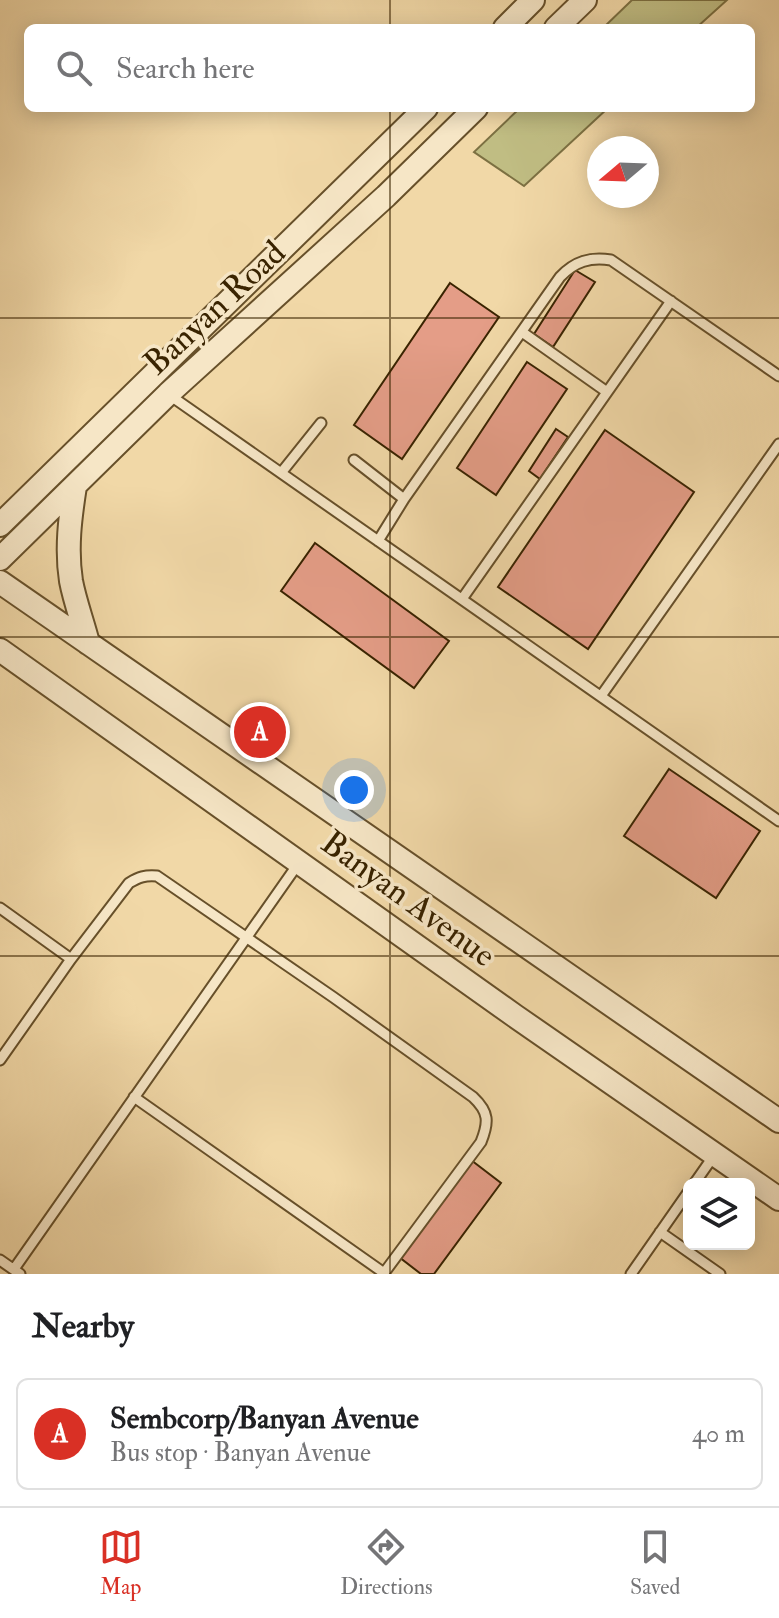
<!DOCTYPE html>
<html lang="en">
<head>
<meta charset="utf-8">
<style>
	:root { --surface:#fff; --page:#f2f2f2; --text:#202124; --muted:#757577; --line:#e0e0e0; --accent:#d93025 }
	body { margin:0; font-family:"IM FELL Double Pica",serif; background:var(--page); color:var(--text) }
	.controls { position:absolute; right:24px; bottom:24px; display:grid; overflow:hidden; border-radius:12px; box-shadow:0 4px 20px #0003 }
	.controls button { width:72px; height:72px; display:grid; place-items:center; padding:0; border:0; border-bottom:2px solid var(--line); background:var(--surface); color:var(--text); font:40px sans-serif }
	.compass { position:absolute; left:587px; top:136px; width:72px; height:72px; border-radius:50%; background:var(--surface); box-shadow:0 4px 20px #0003; rotate:251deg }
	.you { position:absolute; left:354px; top:790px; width:28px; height:28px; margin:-20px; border:6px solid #fff; border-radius:50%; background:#1a73e8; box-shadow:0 0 0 12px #1a73e833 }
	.badge { display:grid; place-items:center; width:52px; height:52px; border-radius:50%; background:var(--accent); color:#fff; font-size:26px; font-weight:700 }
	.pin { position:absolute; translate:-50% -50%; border:4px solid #fff; box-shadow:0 2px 8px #0006 }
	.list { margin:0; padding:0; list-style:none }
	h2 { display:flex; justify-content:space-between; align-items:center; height:104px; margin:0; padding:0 32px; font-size:34px }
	h2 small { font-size:26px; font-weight:400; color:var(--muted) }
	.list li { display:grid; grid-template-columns:52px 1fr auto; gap:24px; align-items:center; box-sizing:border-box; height:112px; margin:0 16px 16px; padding:0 16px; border:2px solid var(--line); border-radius:12px }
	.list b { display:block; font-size:30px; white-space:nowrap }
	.list p { margin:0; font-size:26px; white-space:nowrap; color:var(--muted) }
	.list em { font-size:26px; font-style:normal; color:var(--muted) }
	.icon { flex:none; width:44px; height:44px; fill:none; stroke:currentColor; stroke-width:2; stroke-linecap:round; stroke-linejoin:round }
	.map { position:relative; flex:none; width:779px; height:1274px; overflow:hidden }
	.search { position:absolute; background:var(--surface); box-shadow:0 4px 20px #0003; left:24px; right:24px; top:24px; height:88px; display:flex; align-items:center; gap:20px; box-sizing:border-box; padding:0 28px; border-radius:12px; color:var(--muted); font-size:30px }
	.sheet { height:232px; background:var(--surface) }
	nav { display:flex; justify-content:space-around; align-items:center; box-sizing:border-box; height:112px; border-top:2px solid var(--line); background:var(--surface); font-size:22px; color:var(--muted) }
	nav a { display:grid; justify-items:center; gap:4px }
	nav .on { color:var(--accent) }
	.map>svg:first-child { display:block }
	.green { fill:#c0bd83; stroke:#7c7042; stroke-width:2 }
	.building { fill:#e49d87; stroke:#392300; stroke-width:2 }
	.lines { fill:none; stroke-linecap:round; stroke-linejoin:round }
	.service-casing { stroke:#67502a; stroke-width:13 }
	.tertiary-casing { stroke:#67502a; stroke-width:26 }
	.service { stroke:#f6e6c6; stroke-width:9 }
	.tertiary { stroke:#f6e6c6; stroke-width:22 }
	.grid { fill:none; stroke:#392300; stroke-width:2; stroke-opacity:0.55 }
	.labels { text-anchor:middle; stroke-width:7; stroke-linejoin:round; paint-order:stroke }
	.street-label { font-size:34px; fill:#392300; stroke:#f6e6c6 }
</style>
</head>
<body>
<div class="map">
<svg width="779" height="1274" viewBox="0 0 779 1274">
	<rect width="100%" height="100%" fill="#f1d8a7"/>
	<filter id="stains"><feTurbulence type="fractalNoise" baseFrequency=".0025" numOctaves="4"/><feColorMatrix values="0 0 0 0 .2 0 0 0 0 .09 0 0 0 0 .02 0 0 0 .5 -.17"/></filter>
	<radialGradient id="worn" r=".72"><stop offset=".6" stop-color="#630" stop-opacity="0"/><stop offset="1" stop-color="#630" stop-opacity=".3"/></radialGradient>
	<path class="green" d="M632,0H727L696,28H603Z
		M520,108H608L524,186L474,152Z"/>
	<path class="building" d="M575,270L595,282L553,347L534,334Z
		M450,283L499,317L402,459L354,425Z
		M527,362L567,389L496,495L457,468Z
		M556,429L568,437L540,479L529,471Z
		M605,430L694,492L588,649L498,587Z
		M315,543L449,641L414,688L281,591Z
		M669,769L760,831L716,898L624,836Z
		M471,1160L501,1183L434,1274H421L399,1257Z"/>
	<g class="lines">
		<g class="service-casing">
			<path id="service" d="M522,332L607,392
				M168,394L779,821
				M354,460L404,499
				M281,473L321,423
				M378,541L404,499L560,277C575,261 590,257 611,260L779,376
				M462,599L671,301
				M601,696L779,444
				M0,908L71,959
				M0,1060L71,959L129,883C139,877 145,875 157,876L333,997L473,1097C489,1112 489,1122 481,1142L384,1273L134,1097
				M694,1184L715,1154
				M660,1232L720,1274
				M0,1260L20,1274
				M14,1269L298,864
				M631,1274L689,1191"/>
		</g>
		<g class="tertiary-casing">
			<path id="tertiary" d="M505,28L533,0
				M556,28L585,0
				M75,486C70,518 66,549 71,581C75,602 83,623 88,643
				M0,525L426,108
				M0,559L168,394L386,196L476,108
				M0,582L779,1121
				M0,650L515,1016L779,1199"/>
		</g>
		<use href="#service" class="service"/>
		<use href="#tertiary" class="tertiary"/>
	</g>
	<path class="grid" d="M390,0V28M390,108V1274M0,318H779M0,637H779M0,956H779"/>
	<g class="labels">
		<g class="street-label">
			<text transform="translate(214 307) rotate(-43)" y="12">Banyan Road</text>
			<text transform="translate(409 898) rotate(36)" y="12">Banyan Avenue</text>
		</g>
	</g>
	<rect width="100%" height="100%" filter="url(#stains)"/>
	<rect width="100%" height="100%" fill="url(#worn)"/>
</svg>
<div class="controls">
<button><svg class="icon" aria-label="layers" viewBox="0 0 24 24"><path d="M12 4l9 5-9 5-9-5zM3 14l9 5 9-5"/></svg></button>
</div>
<svg class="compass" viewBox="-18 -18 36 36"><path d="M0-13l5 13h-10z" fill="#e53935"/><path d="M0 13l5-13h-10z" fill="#757577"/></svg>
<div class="you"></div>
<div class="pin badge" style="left:260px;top:732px">A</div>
<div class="search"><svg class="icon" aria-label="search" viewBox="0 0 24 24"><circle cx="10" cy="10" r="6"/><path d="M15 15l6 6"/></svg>Search here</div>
</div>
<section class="sheet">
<h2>Nearby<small></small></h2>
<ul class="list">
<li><span class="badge">A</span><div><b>Sembcorp/Banyan Avenue</b><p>Bus stop · Banyan Avenue</p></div><em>40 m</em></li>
</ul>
</section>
<nav>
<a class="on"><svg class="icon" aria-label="map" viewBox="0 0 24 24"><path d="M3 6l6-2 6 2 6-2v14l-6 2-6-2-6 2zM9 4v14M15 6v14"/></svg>Map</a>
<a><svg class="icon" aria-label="directions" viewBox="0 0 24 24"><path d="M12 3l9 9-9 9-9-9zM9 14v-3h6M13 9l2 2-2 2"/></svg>Directions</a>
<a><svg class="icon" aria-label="saved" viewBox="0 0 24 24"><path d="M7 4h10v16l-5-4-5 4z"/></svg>Saved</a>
</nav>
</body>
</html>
